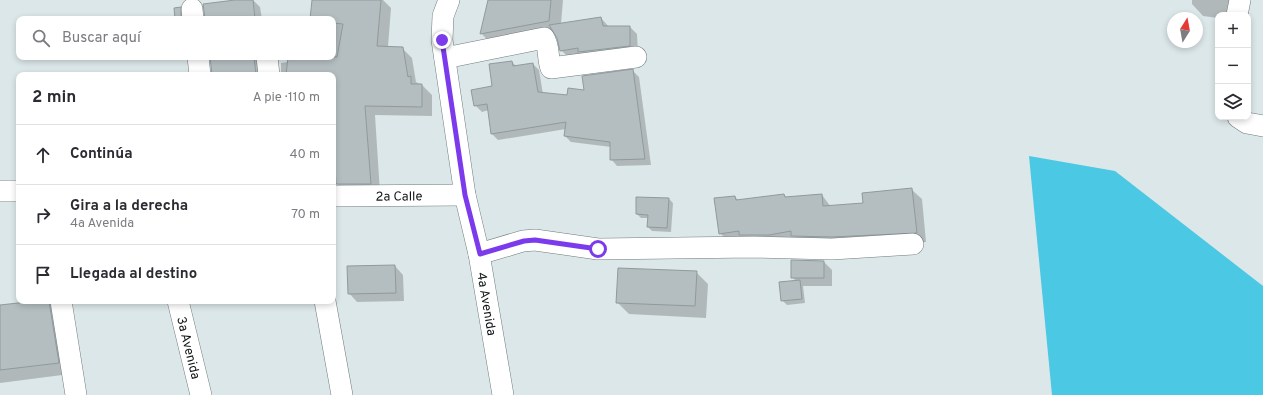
<!DOCTYPE html>
<html lang="es">
<head>
<meta charset="utf-8">
<style>
	:root { --surface:#fff; --page:#f7f7f7; --text:#2b2b33; --muted:#7c7c81; --line:#e1e1e2 }
	body { margin:0; font-family:Overpass,sans-serif; background:var(--page); color:var(--text) }
	.controls { position:absolute; right:12px; top:12px; display:grid; overflow:hidden; border-radius:8px; box-shadow:0 2px 6px #0003 }
	.controls button { width:36px; height:36px; display:grid; place-items:center; padding:0; border:0; border-bottom:1px solid var(--line); background:var(--surface); color:var(--text); font:20px sans-serif }
	.compass { position:absolute; left:1167px; top:12px; width:36px; height:36px; border-radius:50%; background:var(--surface); box-shadow:0 2px 6px #0003; rotate:11deg }
	.stop { position:absolute; width:12px; height:12px; margin:-9px; border:3px solid #7c3aed; border-radius:50%; background:#fff }
	.stop.end { background:#7c3aed; border-color:#fff; box-shadow:0 1px 4px #0008 }
	.list { margin:0; padding:0; list-style:none }
	h2 { display:flex; justify-content:space-between; align-items:center; height:52px; margin:0; padding:0 16px; font-size:17px }
	h2 small { font-size:13px; font-weight:400; color:var(--muted) }
	.list li { display:grid; grid-template-columns:26px 1fr auto; gap:12px; align-items:center; box-sizing:border-box; height:60px; padding:0 16px; border-top:1px solid var(--line) }
	.list b { display:block; font-size:15px; white-space:nowrap }
	.list p { margin:0; font-size:13px; white-space:nowrap; color:var(--muted) }
	.list em { font-size:13px; font-style:normal; color:var(--muted) }
	.icon { flex:none; width:22px; height:22px; fill:none; stroke:currentColor; stroke-width:2; stroke-linecap:round; stroke-linejoin:round }
	.map { position:relative; flex:none; width:1263px; height:395px; overflow:hidden }
	.search { position:absolute; background:var(--surface); box-shadow:0 2px 6px #0003; left:16px; top:16px; width:320px; height:44px; display:flex; align-items:center; gap:10px; box-sizing:border-box; padding:0 14px; border-radius:8px; color:var(--muted); font-size:15px }
	.panel { position:absolute; background:var(--surface); box-shadow:0 2px 6px #0003; left:16px; top:72px; width:320px; height:232px; border-radius:8px }
	.map>svg:first-child { display:block }
	.forest { fill:#4bc8e3 }
	.shadow { fill:#0003 }
	.building { fill:#b4bec1; stroke:#909a9c }
	.lines { fill:none; stroke-linecap:round; stroke-linejoin:round }
	.minor-casing { stroke:#717b7d; stroke-width:22 }
	.minor { stroke:#fff; stroke-width:21 }
	.route { stroke:#7c3aed; stroke-width:5 }
	.labels { text-anchor:middle; stroke-width:4; stroke-linejoin:round; paint-order:stroke }
	.street-label { font-size:13px; fill:#131717; stroke:#fff }
</style>
</head>
<body>
<div class="map">
<svg width="1263" height="395" viewBox="0 0 1263 395">
	<rect width="100%" height="100%" fill="#dce7e9"/>
	<path class="forest" d="M1029,156L1115,171L1263,286V395H1052Z"/>
	<path class="shadow" d="M242,0H253L260,7L262,19H206Z
		M313,0H383L391,8L388,47L402,48L412,58L416,82L422,85L432,95V116L375,115L380,193H347L337,184L333,132V75H281V63L288,62L289,57H333V19H311Z
		M491,0H563L561,24L601,18L609,27H630L637,34L638,53L569,58L561,50L555,33L492,45L481,33Z
		M1192,0H1232L1230,15H1218V18L1203,16L1192,4Z
		M210,57H261L264,75H213Z
		M512,62L516,66L533,64L539,70L543,94L568,96L585,92L633,71L639,77L651,165L617,166L611,159V147L571,142L565,136L566,129L498,140L492,134L489,110L482,112L475,105L494,87Z
		M912,190L922,199L926,242L842,246L730,243L720,233L735,197L739,201L784,195L787,198L822,195L831,207L864,204Z
		M669,199L673,203L671,232L652,231L648,227V218H641L637,214Z
		M824,262L832,270V286H803L805,303L787,305L782,300L796,281L792,277Z
		M395,266L403,275L404,301L357,302L349,293Z
		M696,272L708,284L706,318L629,314L618,303Z
		M50,301L61,312L70,374L0,383V306Z"/>
	<path class="building" d="M235,0H253L255,19H205L203,4Z
		M312,0H381L377,46L403,47L408,77L411,76V84H422V107L365,106L371,184H336L333,138V75H286L288,57H337L343,24L333,23V19H310Z
		M488,0H551L549,21L480,34Z
		M181,7V19H175L174,8Z
		M601,17L603,26H630V46L578,52V48L560,51L557,38L549,25Z
		M210,57H254L256,75H212Z
		M512,61L513,66L533,63L538,92L567,95L568,88L584,90L582,76L633,69L645,159L610,160V142L564,136L566,122L491,134L487,104L474,106L471,90L492,86L489,64Z
		M912,188L917,233L832,237L791,236V231L769,235H739V231L719,234L714,198L735,196L736,200L784,194L785,197L822,194L823,206L863,203L862,193Z
		M636,197L669,198L667,228L647,227L648,215L636,214Z
		M791,260L824,261V278H791Z
		M395,265L396,293L348,294L347,266Z
		M618,268L697,271L695,306L616,303Z
		M800,280L802,299L781,301L779,282Z
		M36,301H49L59,363L0,370V305Z"/>
	<g class="lines">
		<g class="minor-casing">
			<g id="minor">
				<path id="s1" d="M449,0L443,16L442,40L465,195L479,254L503,395"/>
				<path d="M192,9L193,19"/>
				<path d="M1237,15L1240,0"/>
				<path d="M198,57L200,75"/>
				<path d="M267,57L269,75"/>
				<path d="M445,58L544,38C550,47 547,58 551,68L636,57"/>
				<path d="M1238,117L1247,123L1263,126"/>
				<path d="M0,191H19"/>
				<path id="s2" d="M333,196L465,195"/>
				<path d="M479,254L523,241L535,240L598,249L754,247L832,249L913,244"/>
				<path d="M61,301L76,395"/>
				<path id="s3" d="M178,301L201,395"/>
				<path d="M325,301L342,395"/>
			</g>
		</g>
		<use href="#minor" class="minor"/>
	</g>
	<g class="lines">
		<path class="route" d="M442,40L465,195L480,254L524,241L535,240L598,249"/>
	</g>
	<g class="labels">
		<g class="street-label">
			<text dy="5" stroke="none"><textPath href="#s2" startOffset="66">2a Calle</textPath></text>
			<text dy="5" stroke="none"><textPath href="#s1" startOffset="309">4a Avenida</textPath></text>
			<text dy="5" stroke="none"><textPath href="#s3" startOffset="48">3a Avenida</textPath></text>
		</g>
	</g>
</svg>
<div class="controls">
<button>+</button>
<button>−</button>
<button><svg class="icon" aria-label="layers" viewBox="0 0 24 24"><path d="M12 4l9 5-9 5-9-5zM3 14l9 5 9-5"/></svg></button>
</div>
<svg class="compass" viewBox="-18 -18 36 36"><path d="M0-13l5 13h-10z" fill="#e53935"/><path d="M0 13l5-13h-10z" fill="#7c7c81"/></svg>
<div class="stop" style="left:598px;top:249px"></div>
<div class="stop end" style="left:442px;top:40px"></div>
<div class="search"><svg class="icon" aria-label="search" viewBox="0 0 24 24"><circle cx="10" cy="10" r="6"/><path d="M15 15l6 6"/></svg>Buscar aquí</div>
<section class="panel">
<h2>2 min<small>A pie · 110 m</small></h2>
<ul class="list">
<li><svg class="icon" aria-label="ahead" viewBox="0 0 24 24"><path d="M12 20V5M6 11l6-6 6 6"/></svg><div><b>Continúa</b></div><em>40 m</em></li>
<li><svg class="icon" aria-label="right" viewBox="0 0 24 24"><path d="M7 20v-9h11M14 6l5 5-5 5"/></svg><div><b>Gira a la derecha</b><p>4a Avenida</p></div><em>70 m</em></li>
<li><svg class="icon" aria-label="arrive" viewBox="0 0 24 24"><path d="M6 21V4h12l-3 4 3 4H6"/></svg><div><b>Llegada al destino</b></div></li>
</ul>
</section>
</div>
</body>
</html>
